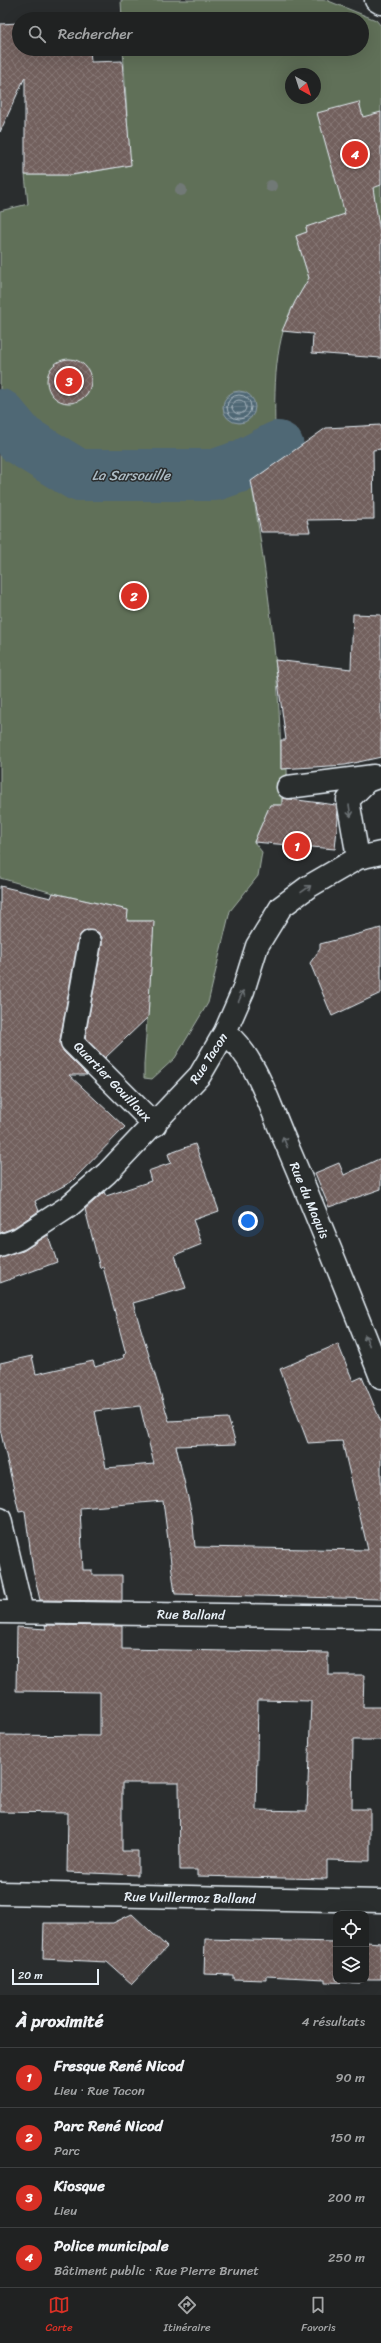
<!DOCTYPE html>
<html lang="fr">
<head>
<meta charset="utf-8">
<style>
	:root { --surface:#202222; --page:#282a2a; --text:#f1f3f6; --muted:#a2a4a5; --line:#3d3f40; --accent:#d93025 }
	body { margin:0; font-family:Sriracha,sans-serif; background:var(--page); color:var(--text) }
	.controls { position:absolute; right:12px; bottom:12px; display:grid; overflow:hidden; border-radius:8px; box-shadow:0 4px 16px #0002 }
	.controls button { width:36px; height:36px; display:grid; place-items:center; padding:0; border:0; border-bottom:1px solid var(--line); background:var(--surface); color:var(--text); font:20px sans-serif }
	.compass { position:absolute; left:285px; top:68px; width:36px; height:36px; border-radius:50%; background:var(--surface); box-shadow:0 4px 16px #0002; rotate:141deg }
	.scale { position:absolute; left:12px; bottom:10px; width:87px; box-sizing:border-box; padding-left:4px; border:2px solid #e8f1f8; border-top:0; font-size:11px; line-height:14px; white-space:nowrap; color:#e8f1f8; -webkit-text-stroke:3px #2a2d2e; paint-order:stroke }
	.you { position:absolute; left:248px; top:1221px; width:14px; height:14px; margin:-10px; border:3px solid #fff; border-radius:50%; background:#1a73e8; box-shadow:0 0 0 6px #1a73e833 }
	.badge { display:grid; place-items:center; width:26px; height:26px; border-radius:50%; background:var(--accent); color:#fff; font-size:13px; font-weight:700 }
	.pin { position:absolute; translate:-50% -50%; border:2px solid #fff; box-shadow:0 1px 4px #0006 }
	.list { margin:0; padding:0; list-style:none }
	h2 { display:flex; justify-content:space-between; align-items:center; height:52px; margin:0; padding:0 16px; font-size:17px }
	h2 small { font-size:13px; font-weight:400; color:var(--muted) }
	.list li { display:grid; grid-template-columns:26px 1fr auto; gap:12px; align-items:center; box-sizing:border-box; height:60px; padding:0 16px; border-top:1px solid var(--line) }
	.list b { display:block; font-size:15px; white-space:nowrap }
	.list p { margin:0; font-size:13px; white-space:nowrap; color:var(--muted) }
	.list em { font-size:13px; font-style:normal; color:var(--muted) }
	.icon { flex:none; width:22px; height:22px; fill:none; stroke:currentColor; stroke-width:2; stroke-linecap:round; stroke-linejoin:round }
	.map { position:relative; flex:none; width:381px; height:1995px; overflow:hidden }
	.search { position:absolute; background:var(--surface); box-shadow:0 4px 16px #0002; left:12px; right:12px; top:12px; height:44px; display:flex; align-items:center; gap:10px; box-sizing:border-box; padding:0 14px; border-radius:22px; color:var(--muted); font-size:15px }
	.sheet { height:292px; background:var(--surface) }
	nav { display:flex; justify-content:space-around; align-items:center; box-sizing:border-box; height:56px; border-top:1px solid var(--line); background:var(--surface); font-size:11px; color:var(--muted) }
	nav a { display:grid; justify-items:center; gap:2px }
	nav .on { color:var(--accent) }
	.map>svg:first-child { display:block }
	.park { fill:#617058; stroke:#a4b0a8; fill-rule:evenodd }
	.water { fill:url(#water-rules); stroke:#8d9ea9 }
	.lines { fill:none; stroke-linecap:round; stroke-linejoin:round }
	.shore { stroke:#abbac3; stroke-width:1 }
	.river { stroke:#506774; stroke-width:52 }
	.building { fill:url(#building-cross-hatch); stroke:#e8f1f8; fill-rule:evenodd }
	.street-casing { stroke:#e8f1f8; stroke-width:25 }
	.secondary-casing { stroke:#e8f1f8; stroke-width:25 }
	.street { stroke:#2a2d2e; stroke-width:22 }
	.secondary { stroke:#2a2d2e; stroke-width:22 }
	.tree { fill:#717976 }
	.oneway { stroke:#6c7275 }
	.labels { text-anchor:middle; stroke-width:3; stroke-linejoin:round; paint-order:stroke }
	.street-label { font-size:13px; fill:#e8f1f8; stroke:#2a2d2e }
	.water-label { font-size:14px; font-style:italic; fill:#abbac3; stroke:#2a2d2e }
</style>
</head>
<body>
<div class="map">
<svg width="381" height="1995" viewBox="0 0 381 1995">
	<defs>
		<pattern id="water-rules" width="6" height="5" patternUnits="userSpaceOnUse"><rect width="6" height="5" fill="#506774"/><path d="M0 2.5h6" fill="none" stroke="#697d89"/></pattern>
		<pattern id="building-cross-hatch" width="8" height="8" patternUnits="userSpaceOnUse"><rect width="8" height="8" fill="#72605d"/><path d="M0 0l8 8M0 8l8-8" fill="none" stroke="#867775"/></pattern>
	</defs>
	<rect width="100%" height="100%" fill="#2a2d2e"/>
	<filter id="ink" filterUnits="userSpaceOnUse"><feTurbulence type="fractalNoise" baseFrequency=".025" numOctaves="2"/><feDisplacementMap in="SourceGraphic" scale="8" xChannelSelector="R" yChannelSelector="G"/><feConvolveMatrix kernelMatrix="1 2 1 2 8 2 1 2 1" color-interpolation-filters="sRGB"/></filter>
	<g filter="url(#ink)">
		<path class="park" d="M121,0H326L376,20L381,26V222L379,223L372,206L306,227L307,232L296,236L309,278C301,292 291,307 286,322C271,365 275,417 276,463L251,481C267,576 280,672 281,769H287L288,805H270L254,842L262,852L258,876L230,911L208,1003L175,1058L152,1079L144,1078V1064L154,921H127L128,910L53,893L0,878V211L28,204L25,175H74L130,165L123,49H362V19H122ZM291,74H315V98H291Z"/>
		<path class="water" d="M223 407a16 16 0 1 1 32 0a16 16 0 1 1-32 0Z"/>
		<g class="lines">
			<path class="shore" d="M227 407a12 12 0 1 1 24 0a12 12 0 1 1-24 0Z
				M232 407a7 7 0 1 1 14 0a7 7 0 1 1-14 0Z"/>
			<path class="river" d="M0,415L21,440L78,475H215L244,465L278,447"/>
		</g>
		<path class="building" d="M19,23V49H90L91,62L122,61L131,165L71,175H25V77L0,132V24Z
			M359,102L363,117L381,112V185L373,188L381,240V358L312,353L313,334L282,331L295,302L309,278L296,236L307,232L306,227L345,214L317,113Z
			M47 381a22 22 0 1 1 44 0a22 22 0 1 1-44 0Z
			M381,425V449L373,450L374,519L307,520L310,532H261L251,481L326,428Z
			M353,614L381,615V757L345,765L281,769V740H286L275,660L351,669Z
			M282,798L336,805L338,818L335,849L254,842L270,805H282Z
			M0,886L51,898L53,893L128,910L127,921H154L148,1017L105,1058L85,1038L102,944V937L98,932L86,930L81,934L78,940L60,1040L63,1051L87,1075H69L125,1127L71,1182L35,1201L39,1211L13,1228L0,1233Z
			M381,928V993L332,1016L310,963L320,949V944Z
			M195,1144L219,1211L193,1220L202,1244L175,1255L186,1288L133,1303L169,1421L228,1418L236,1444L176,1446L192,1515L195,1547L368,1550L342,1441L308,1443L280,1369L338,1344L353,1381L362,1377L381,1422V1599L175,1594L163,1501L80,1508L83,1570H92V1575H122V1601L40,1600L33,1570L25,1511L19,1512L0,1429V1363L32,1356L36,1374L93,1361L95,1367L124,1358L123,1355L126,1354L103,1267L100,1268L85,1209L104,1192L106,1196L151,1181L148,1171L171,1163L168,1154ZM140,1406L154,1464L106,1468L95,1411Z
			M381,1158V1189L329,1207L315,1173L339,1163L344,1175Z
			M48,1235L57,1262L0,1283V1258L23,1251Z
			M45,1625L122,1626V1649L328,1653V1675H364L363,1707H381V1740H353L352,1809H370V1861L327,1860V1879L197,1876V1870H180L179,1783H122V1851H138V1875L67,1872L68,1813L0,1812V1735L100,1736V1692L16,1691L17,1627L46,1629ZM258,1700L311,1701L307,1811L256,1810Z
			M132,1914L167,1947L132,1984L107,1962L43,1959L44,1923H113Z
			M205,1939L336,1942V1980H360V1983L325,1982V1979L266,1976V1980L233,1979V1975L204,1974Z
			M366,1942L381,1943V1979H366Z"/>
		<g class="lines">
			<g class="street-casing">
				<path id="street" d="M288,787L374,776
					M358,858L348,800L367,781L381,776
					M90,942L72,1042L155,1125
					M225,1032C257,1059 269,1105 286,1143C319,1220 350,1298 381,1377
					M0,1246L19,1239L68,1207L107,1173L200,1075L225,1032L243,991L257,946L281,907L308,887L358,858L381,853
					M0,1519L22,1612
					M0,1612L381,1617
					M0,1893L381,1901"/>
			</g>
			<g class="secondary-casing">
				<path id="secondary" d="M376,0L381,3"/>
			</g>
			<use href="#street" class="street"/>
			<use href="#secondary" class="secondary"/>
		</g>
		<g class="tree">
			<circle cx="271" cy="186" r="6"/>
			<circle cx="181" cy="190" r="6"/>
		</g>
		<defs><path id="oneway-shaft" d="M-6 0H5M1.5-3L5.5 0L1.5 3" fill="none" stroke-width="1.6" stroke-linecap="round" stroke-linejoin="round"/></defs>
		<g class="oneway">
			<use href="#oneway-shaft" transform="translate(350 811) rotate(81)"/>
			<use href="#oneway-shaft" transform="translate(306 889) rotate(-35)"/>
			<use href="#oneway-shaft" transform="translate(241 996) rotate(-66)"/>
			<use href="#oneway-shaft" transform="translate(285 1142) rotate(-113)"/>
			<use href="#oneway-shaft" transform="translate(367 1340) rotate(-112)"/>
		</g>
	</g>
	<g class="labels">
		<g class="street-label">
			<text transform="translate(208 1058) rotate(-57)" y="5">Rue Tacon</text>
			<text transform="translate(113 1081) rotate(46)" y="5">Quartier Gouilloux</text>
			<text transform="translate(310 1200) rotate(67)" y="5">Rue du Maquis</text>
			<text transform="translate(191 1614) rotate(1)" y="5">Rue Balland</text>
			<text transform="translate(190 1897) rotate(1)" y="5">Rue Vuillermoz Balland</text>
		</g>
		<g class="water-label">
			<text x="131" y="480">La Sarsouille</text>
		</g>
	</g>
</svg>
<div class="controls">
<button><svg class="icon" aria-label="locate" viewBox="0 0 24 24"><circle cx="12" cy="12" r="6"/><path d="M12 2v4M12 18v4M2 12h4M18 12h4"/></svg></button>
<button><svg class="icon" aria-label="layers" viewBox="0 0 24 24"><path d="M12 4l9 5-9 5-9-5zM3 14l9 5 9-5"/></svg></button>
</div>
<svg class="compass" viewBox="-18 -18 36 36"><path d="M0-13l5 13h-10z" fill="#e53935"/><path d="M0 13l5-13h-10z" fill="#a2a4a5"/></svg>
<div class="scale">20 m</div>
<div class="you"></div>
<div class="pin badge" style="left:297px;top:846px">1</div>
<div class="pin badge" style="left:134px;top:596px">2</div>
<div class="pin badge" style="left:69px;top:381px">3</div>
<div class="pin badge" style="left:355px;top:154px">4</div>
<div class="search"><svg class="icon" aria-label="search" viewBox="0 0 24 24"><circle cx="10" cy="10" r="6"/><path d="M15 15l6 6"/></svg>Rechercher</div>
</div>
<section class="sheet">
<h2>À proximité<small>4 résultats</small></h2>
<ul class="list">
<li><span class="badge">1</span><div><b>Fresque René Nicod</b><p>Lieu · Rue Tacon</p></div><em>90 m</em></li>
<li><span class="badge">2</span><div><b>Parc René Nicod</b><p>Parc</p></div><em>150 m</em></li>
<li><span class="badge">3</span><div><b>Kiosque</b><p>Lieu</p></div><em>200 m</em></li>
<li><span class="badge">4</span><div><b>Police municipale</b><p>Bâtiment public · Rue Pierre Brunet</p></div><em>250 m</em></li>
</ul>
</section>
<nav>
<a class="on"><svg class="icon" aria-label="map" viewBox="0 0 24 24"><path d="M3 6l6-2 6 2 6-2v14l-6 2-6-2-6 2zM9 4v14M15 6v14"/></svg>Carte</a>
<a><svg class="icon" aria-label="directions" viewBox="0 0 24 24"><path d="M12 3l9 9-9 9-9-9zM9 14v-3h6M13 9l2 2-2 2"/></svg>Itinéraire</a>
<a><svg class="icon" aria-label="saved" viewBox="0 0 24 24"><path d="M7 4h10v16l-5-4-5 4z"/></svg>Favoris</a>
</nav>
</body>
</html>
